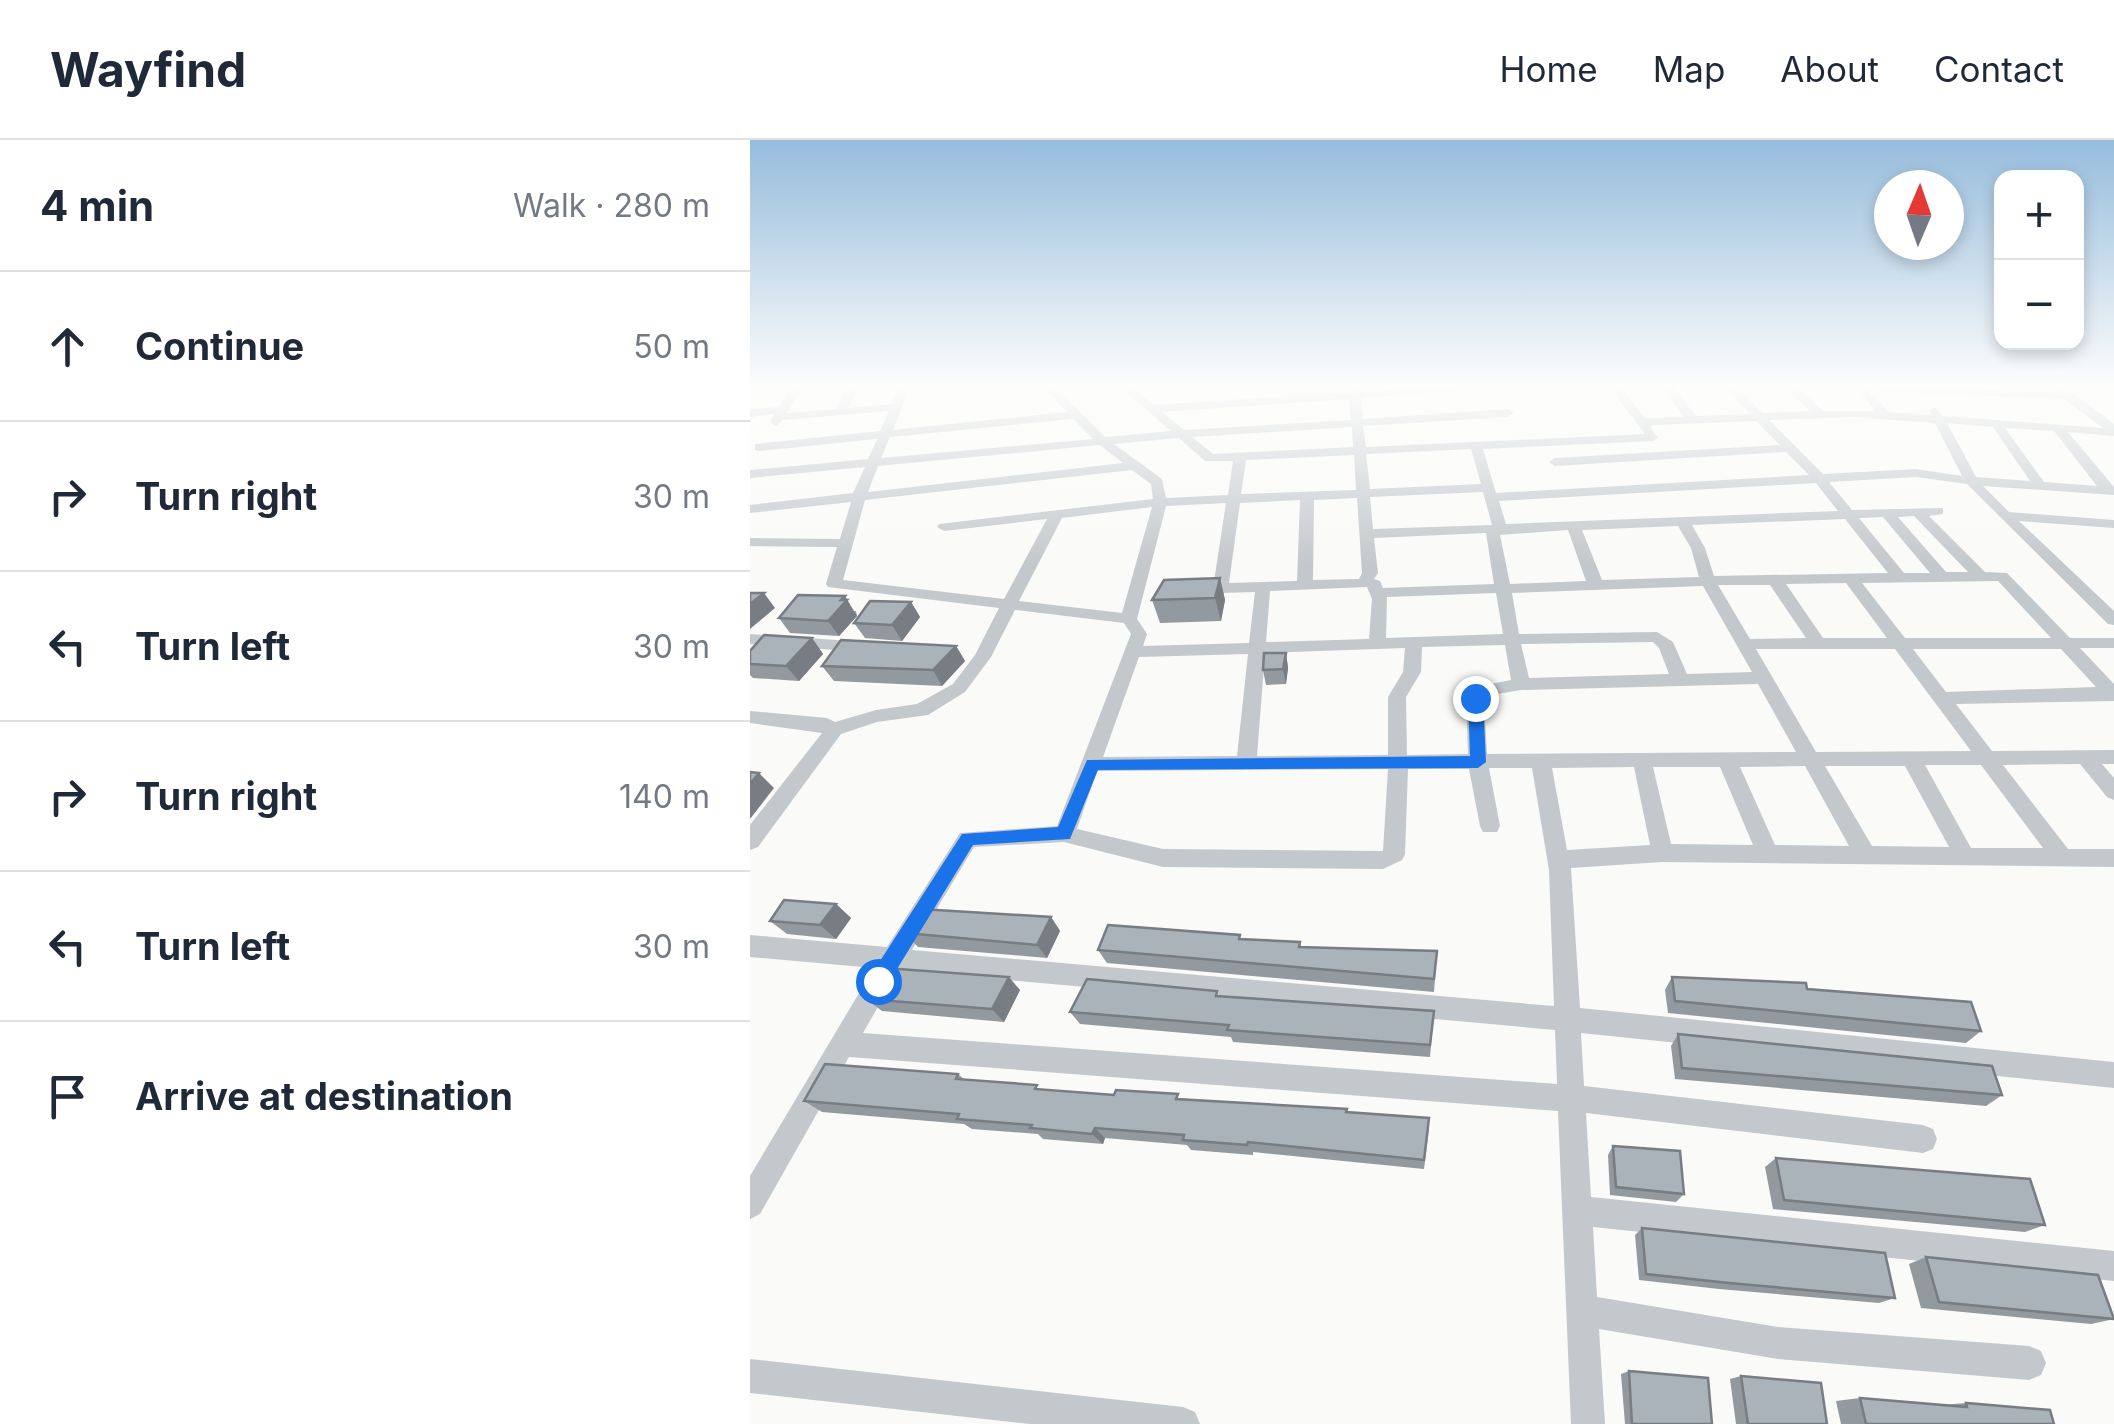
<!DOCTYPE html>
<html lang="en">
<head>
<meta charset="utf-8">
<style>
	:root { --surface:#fff; --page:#f6f6f7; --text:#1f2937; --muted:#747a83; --line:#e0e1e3 }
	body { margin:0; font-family:Inter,sans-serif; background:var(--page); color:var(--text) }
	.controls { position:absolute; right:30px; top:30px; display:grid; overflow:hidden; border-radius:20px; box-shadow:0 5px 15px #0003 }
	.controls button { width:90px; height:90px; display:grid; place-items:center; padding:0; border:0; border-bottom:2px solid var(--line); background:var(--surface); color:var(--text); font:50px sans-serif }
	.compass { position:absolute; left:1124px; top:30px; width:90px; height:90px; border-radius:50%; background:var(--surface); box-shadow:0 5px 15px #0003; rotate:2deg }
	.stop { position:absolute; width:30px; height:30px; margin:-22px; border:8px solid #1a73e8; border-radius:50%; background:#fff }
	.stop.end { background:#1a73e8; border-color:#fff; box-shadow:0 2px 10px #0008 }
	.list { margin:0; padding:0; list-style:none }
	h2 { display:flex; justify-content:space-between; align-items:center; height:130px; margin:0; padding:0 40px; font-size:42px }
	h2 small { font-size:32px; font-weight:400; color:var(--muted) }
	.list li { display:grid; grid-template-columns:65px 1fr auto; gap:30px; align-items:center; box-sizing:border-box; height:150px; padding:0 40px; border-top:2px solid var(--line) }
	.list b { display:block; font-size:38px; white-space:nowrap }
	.list em { font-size:32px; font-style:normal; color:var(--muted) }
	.icon { flex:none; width:55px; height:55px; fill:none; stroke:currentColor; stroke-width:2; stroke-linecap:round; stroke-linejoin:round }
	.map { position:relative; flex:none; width:1364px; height:1284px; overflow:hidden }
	header { display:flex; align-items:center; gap:60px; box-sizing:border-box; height:140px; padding:0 50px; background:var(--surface); border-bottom:2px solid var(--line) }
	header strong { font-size:48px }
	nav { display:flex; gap:55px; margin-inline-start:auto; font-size:35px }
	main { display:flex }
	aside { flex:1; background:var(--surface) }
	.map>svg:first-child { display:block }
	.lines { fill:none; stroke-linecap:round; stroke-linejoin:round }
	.street { fill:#c3c8cc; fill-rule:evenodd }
	.wall { fill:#929a9f }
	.shaded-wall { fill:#777d82 }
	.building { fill:#aab3b9; stroke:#777d82; stroke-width:2.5 }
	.route { fill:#1a73e8 }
</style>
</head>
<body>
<header>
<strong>Wayfind</strong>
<nav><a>Home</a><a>Map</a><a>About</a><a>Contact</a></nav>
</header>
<main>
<aside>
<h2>4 min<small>Walk · 280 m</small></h2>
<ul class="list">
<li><svg class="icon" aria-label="ahead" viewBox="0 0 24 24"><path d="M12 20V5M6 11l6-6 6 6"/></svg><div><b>Continue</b></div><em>50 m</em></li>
<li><svg class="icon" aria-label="right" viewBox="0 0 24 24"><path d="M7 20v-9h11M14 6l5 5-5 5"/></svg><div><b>Turn right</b></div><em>30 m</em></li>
<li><svg class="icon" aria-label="left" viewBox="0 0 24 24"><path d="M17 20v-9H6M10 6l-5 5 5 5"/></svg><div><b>Turn left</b></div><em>30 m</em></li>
<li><svg class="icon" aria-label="right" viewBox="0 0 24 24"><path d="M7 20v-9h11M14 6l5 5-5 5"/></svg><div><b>Turn right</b></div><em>140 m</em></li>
<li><svg class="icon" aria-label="left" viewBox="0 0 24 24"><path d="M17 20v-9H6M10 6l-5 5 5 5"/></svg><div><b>Turn left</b></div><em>30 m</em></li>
<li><svg class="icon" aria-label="arrive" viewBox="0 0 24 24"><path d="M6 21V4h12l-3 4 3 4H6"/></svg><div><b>Arrive at destination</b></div></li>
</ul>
</aside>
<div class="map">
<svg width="1364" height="1284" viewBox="0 0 1364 1284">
	<rect width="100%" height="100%" fill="#fafaf8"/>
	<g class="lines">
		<path class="street" d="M42,245H53L37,273L86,269L99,245H110L98,268L142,264L150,245H161L143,290L317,272L291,245H303L355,297L421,291L368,245H380L404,265L599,252L598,245H610V251L754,245L749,248L611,258L613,279L758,269L764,273L758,277L613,286L616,307L895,294L858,245H869L895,278L934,277L911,245H922L946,276L1000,274L973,245H985L1012,273L1060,271L1033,245H1045L1073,271H1125L1105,245L1305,252L1309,247L1324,254L1364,284V296L1318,292L1364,347V355L1233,346L1259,372L1364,380V388L1269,381L1364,471V485L1358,484L1217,344L1166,337L1079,342L1102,370L1193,368V374L1179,376L1235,432L1257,433L1320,498H1364V508H1330L1364,544V561L1206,564L1242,611L1364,610V624H1352L1364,638V660L1357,657L1330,624L1253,625L1318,709H1364V727L912,722L821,728L830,868L1364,922V948L831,893L834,946L1173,985L1183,989L1187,999L1183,1009L1173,1013L836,973L841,1057L1364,1111V1141L843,1087L847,1157L1028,1187L1279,1206L1291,1211L1296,1223L1291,1235L1279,1240L1028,1219L849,1189L855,1284H821L808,971L99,917L10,1074L0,1079V1036L124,828L0,817V795L137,807L210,693L307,686L381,494L374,483L265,470L241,517L215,552L178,575L127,582L91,594L8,707L0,710V685L72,593L0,583V571L77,578L85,582L126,570L167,564L203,544L225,515L249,468L78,447L76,444L87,407L0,406V398L90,399L101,362L0,373V365L103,353L115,327L0,338V330L118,319L127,299L9,311L5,310V304L130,291L139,271L33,280L26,286L20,282L25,274L0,277V269L29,267ZM1119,251L1314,259L1353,288L1193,276L1185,267L1179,271L1181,275L1139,272ZM599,259L601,280L434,290L412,272ZM1103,277L1185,283L1212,336L1166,329L1073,334L1019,280ZM323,279L343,299L131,318L140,297ZM1006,281L1030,305L805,318L799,322L805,326L1036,312L1059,335L746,353L733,309L903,301L909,297L903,293L901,285ZM1197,283L1243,287L1280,341L1226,337ZM602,287L603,307L463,314L442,297ZM1255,288L1304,291L1347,346L1294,342ZM429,298L455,321H483L478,355L416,358L412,339L364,304ZM350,305L373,323L118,352L128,326ZM721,309L731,344L620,349L616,314ZM604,315L606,350L491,354L496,320ZM382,330L401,344L403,359L189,384L187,387L194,391L297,379L254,459L93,440L115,360ZM1066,343L1088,371L756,384L749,361ZM733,352L742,385L623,389L620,357ZM607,358L612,433L609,439L563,440L564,360ZM550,360L547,441L479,443L490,363ZM476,363L463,448L471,453L505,452L499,503L393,506L397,494L387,479L416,366ZM402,367L372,473L269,461L312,378ZM1164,376L1218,432H1196L1148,377ZM1133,377L1180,433H1154L1109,378ZM1095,379L1138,433L964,436L955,408L942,385ZM928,386L941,408L949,437L852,440L832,390ZM818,390L836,441L760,444L750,395ZM736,393L744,444L633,448L630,441L624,439L628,433L624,398ZM1248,441L1301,498H1155L1112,443ZM1096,443L1137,498H1073L1036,444ZM968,445H1020L1056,498L1000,499ZM953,446L1002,532L937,534L923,502L907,492L769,494L762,453ZM617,447L622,459L619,499L516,502L520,451ZM746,453L753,494L636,498L637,457ZM903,502L909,508L919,534L779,538L771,504ZM755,505L761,540L730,546L716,559L718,614L657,615L656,557L671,532L672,507ZM655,508L653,532L638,557V615L507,616L515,513ZM1006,509H1145L1221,611L1066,612ZM1163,509H1311L1346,547L1196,552ZM498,514L487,616L353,617L389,517ZM1008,544L1046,612L737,614L734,561L741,555L771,550ZM1175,625H1231L1293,708H1221ZM1055,626L1099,706L1025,705L990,627ZM1075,626H1155L1199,707L1122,706ZM884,627L900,705L817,710L802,628ZM903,627H970L1003,705L921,704ZM739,628H782L799,730L804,866L162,810L224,707L314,702L413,727L633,729L652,720L655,714L658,629H719L730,686L733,692H747L750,686ZM638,629L633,711L413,709L327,689L347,631ZM149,830L805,890L807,944L113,893Z
			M0,494L114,502L122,507L114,512L0,504Z
			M0,1219L433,1267L445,1272L450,1284H280L0,1253Z"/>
	</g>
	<path class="wall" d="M470,438L475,460L471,481L410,483L402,460Z
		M161,462L170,477L152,501L115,498L104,483Z
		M106,471L107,476L89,496L40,493L29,478Z
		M62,498L73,514L49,541L3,538L0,535V511Z
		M206,506L215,521L192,546L84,541L72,526Z
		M536,513L538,528L536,544L516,545L513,530Z
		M86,764L101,778L86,799L37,794L20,781Z
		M301,777L310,791L297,818L168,807L155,793Z
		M492,799L550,802L551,807L687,811L684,852L357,823L348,810Z
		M922,837L1057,849L1231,891L1216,903L918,873L915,850Z
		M270,850L254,882L132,871L116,859Z
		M684,871L680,917L483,902L481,897L330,884L320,872Z
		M928,894L1252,955L1236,966L925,939L921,906Z
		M208,934L215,940L292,950L597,969L598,973L679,989L674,1029L503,1012V1015L441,1010L437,1005L355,998L353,1004L293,999L288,994L222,989L214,984L72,972L54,961Z
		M863,1006L934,1054L926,1062L860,1055L858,1015Z
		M1026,1018L1295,1085L1275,1092L1023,1069L1015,1027Z
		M892,1088L1145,1158L1129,1163L969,1149L889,1140L885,1095Z
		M1176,1117L1364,1179L1341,1184L1171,1168L1159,1124Z
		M879,1231L962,1284H875L871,1234Z
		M991,1236L1077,1284H986L980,1239Z
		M1110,1258L1192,1265L1216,1263L1304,1284H1091L1086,1261Z"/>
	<path class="shaded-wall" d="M470,438L475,460L471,481L465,458Z
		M14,453L25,468L0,489V464Z
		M95,456L107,476L89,496L78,481Z
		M161,462L170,477L152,501L142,485Z
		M62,498L73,514L49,541L36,526Z
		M206,506L215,521L192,546L183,530Z
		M536,513L538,528L536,544L533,529Z
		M9,633L24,648L0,679V644Z
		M86,764L101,778L86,799L70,785Z
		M301,777L310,791L297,818L287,805Z
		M259,837L270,850L254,882L242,869Z
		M345,988L355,998L353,1004L342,994Z"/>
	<path class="building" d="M470,438L465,458L402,460L414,440Z
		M0,453H14L0,464Z
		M48,455L95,456L91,460H97L78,481L29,478Z
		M120,461L161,462L142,485L104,483Z
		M14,495L62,498L36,526L0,524V511Z
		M91,500L206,506L183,530L72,526Z
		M514,513H536L533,529L513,530Z
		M0,632L9,633L0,644Z
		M34,760L86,764L70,785L20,781Z
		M170,769L301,777L287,805L155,793Z
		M358,785L490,795L489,799L550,802L549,807L687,811L684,839L348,810Z
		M135,828L259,837L242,869L116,859Z
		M922,837L1056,843L1057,849L1221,862L1231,891L925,861Z
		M337,839L467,851L466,856L684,871L680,905L477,890L479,885L320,872Z
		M928,894L1242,926L1252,955L932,928Z
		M75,924L208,934L206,939L287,945L285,949L364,955L366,950L428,954L426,959L597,969L596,972L679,978L674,1020L498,1002L497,1005L433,1000L434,995L345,988L342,994L280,988L282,985L207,979L209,974L54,961Z
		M863,1006L930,1011L934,1054L866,1047Z
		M1026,1018L1280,1039L1295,1085L1034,1060Z
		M892,1088L1135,1113L1145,1158L979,1143L896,1134Z
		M1176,1117L1348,1135L1364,1179L1189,1162Z
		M879,1231L958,1238L962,1284H882Z
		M991,1236L1071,1243L1077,1284H998Z
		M1110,1258L1217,1267L1216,1263L1300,1270L1304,1284H1116Z"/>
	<linearGradient id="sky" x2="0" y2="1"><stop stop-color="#96bcdc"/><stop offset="0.58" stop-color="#fdfdfc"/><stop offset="1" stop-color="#fdfdfc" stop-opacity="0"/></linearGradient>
	<rect width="1364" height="425" fill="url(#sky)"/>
	<path class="route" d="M725,553L733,558L736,622L728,628L348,630L320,699L223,705L136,847H121V835L212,694L308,687L337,620L720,616L718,558Z"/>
</svg>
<div class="controls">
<button>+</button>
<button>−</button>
</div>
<svg class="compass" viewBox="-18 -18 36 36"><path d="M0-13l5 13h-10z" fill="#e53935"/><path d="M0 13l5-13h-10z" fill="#747a83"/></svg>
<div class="stop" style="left:128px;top:841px"></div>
<div class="stop end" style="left:725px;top:558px"></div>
</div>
</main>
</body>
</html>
